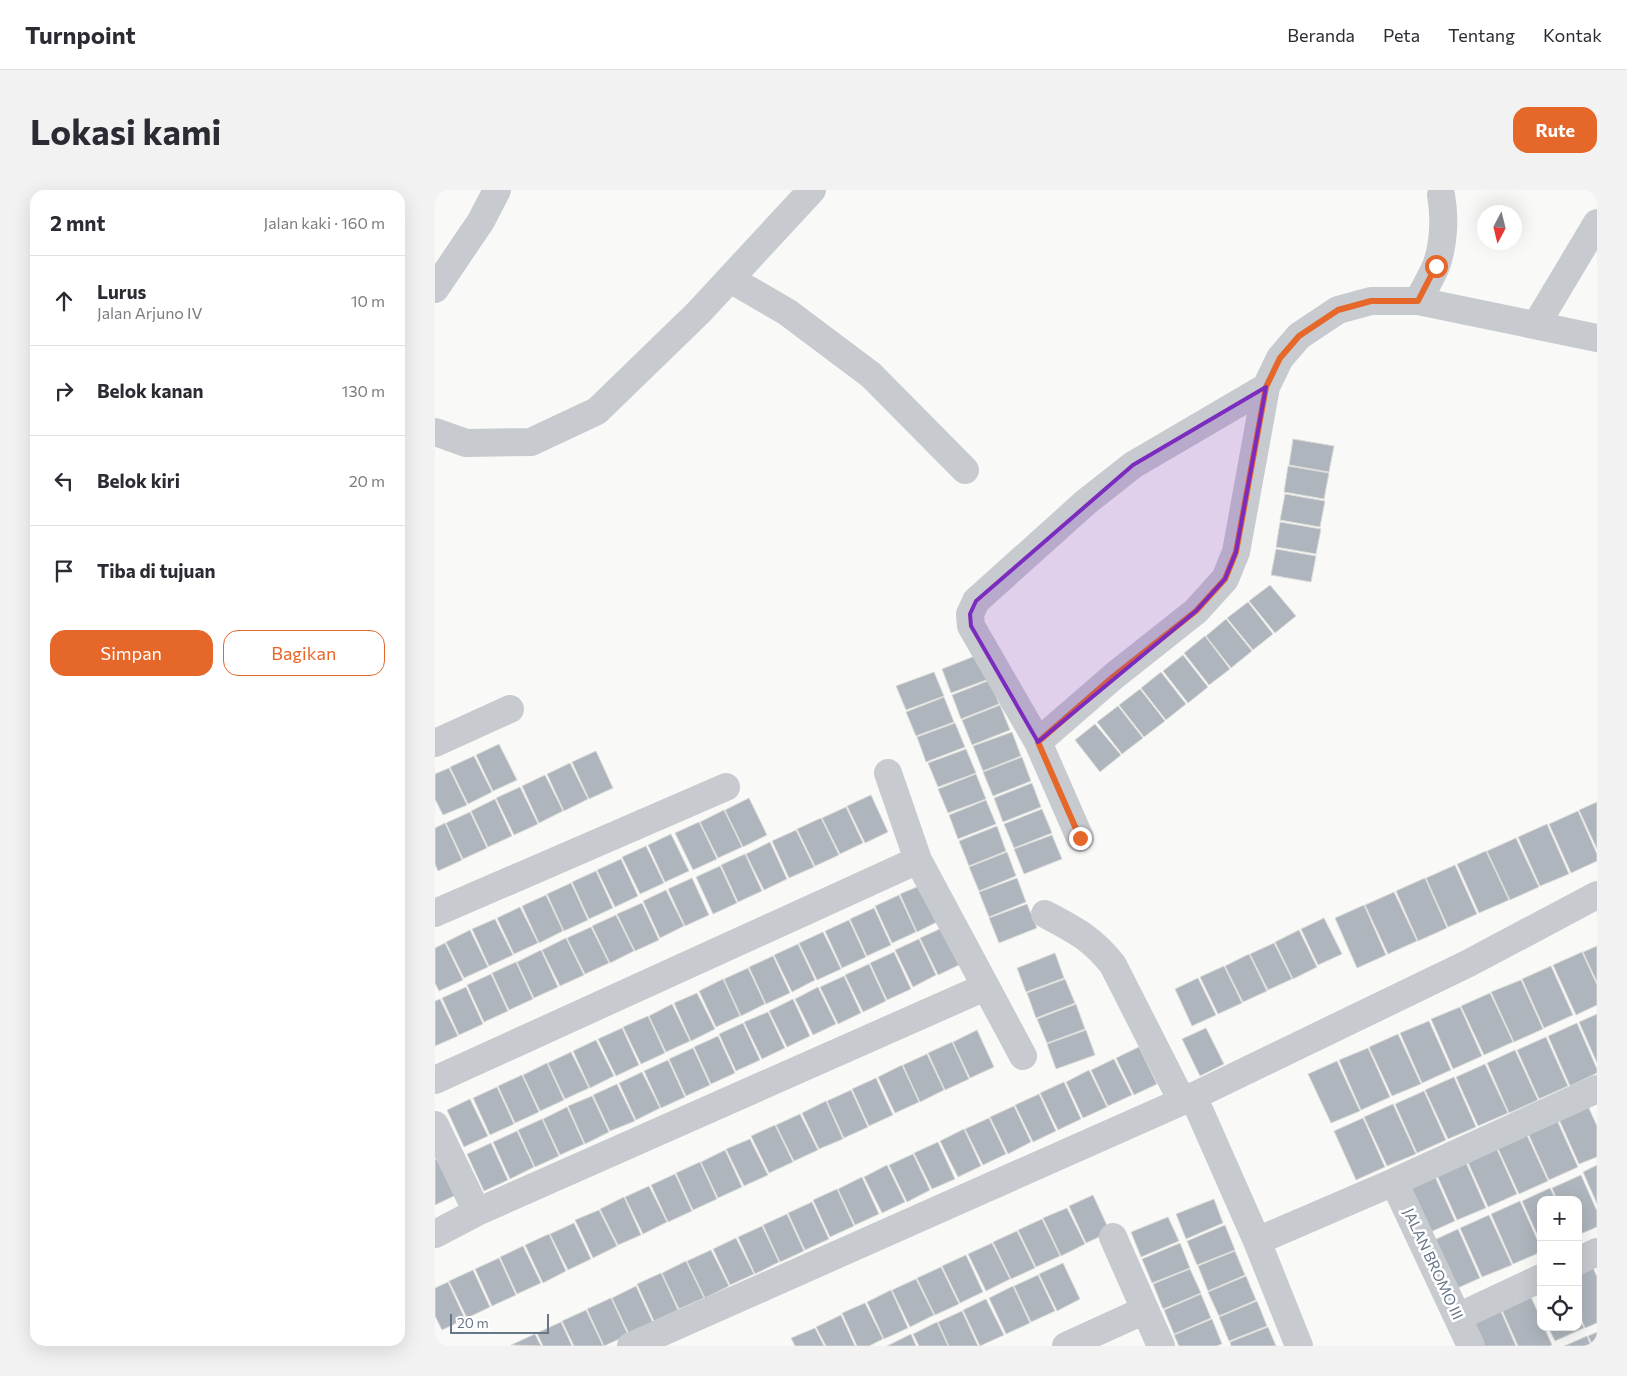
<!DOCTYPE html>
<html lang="id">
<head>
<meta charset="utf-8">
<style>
	:root { --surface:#fff; --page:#f2f2f3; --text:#2b2b33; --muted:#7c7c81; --line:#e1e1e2; --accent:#e6672a }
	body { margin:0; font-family:Commissioner,sans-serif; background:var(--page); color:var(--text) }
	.controls { position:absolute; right:15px; bottom:15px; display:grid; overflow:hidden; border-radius:10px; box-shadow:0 5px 20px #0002 }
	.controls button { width:45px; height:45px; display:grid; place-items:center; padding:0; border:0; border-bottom:1px solid var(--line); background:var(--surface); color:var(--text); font:25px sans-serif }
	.compass { position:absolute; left:1042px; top:15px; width:45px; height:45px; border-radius:50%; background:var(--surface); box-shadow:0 5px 20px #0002; rotate:187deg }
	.scale { position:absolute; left:15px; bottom:12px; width:99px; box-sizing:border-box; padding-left:5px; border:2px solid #687788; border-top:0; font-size:14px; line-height:18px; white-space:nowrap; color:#687788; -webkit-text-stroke:4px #fff; paint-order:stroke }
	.stop { position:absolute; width:15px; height:15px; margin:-11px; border:4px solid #e6672a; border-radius:50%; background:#fff }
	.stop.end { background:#e6672a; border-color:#fff; box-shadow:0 1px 5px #0008 }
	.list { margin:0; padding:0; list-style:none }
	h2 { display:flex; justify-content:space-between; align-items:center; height:65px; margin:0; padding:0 20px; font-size:21px }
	h2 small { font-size:16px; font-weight:400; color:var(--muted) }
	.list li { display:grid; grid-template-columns:32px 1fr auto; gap:15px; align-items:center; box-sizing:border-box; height:90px; padding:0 20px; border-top:1px solid var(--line) }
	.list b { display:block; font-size:19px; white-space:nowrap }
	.list p { margin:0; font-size:16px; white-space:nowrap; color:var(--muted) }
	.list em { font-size:16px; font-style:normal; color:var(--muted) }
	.actions { display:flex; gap:10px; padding:15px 20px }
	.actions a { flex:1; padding:11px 0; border:1px solid var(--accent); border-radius:15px; text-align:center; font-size:18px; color:var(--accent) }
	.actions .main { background:var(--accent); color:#fff }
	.icon { flex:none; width:28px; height:28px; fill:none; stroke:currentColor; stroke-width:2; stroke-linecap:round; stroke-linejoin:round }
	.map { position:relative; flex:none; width:1162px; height:1156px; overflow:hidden; border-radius:15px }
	header { display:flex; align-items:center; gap:30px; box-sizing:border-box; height:70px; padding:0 25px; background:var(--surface); border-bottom:1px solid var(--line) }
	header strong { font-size:24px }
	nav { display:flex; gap:28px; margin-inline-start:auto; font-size:18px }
	.intro { display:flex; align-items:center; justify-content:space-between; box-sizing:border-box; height:120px; padding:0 30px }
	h1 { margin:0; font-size:35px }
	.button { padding:12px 22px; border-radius:15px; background:var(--accent); color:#fff; font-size:18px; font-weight:700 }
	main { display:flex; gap:30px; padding:0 30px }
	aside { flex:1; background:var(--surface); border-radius:15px; box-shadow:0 5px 20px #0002 }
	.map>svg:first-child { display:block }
	.building { fill:#aeb5bc; stroke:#dbdbd9 }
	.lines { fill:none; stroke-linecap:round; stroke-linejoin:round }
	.minor { stroke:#c7cace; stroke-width:28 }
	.route { stroke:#e6672a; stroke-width:6 }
	.marked { fill:#7b2cbf; fill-opacity:0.2; stroke:#7b2cbf; stroke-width:4; stroke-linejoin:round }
	.labels { text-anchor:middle; stroke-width:5; stroke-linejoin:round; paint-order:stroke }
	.street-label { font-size:15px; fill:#687788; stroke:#fff }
</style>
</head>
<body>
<header>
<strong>Turnpoint</strong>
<nav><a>Beranda</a><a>Peta</a><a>Tentang</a><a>Kontak</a></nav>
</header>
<div class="intro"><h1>Lokasi kami</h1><a class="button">Rute</a></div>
<main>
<aside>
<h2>2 mnt<small>Jalan kaki · 160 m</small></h2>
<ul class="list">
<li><svg class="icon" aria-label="ahead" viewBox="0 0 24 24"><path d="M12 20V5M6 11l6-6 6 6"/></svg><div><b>Lurus</b><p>Jalan Arjuno IV</p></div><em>10 m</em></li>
<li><svg class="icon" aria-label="right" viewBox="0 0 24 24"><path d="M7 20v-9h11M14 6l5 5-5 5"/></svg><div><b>Belok kanan</b></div><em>130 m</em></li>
<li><svg class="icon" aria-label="left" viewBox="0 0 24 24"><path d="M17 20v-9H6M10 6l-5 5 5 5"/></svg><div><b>Belok kiri</b></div><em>20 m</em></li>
<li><svg class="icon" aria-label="arrive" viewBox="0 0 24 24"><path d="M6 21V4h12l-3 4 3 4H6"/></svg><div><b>Tiba di tujuan</b></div></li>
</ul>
<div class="actions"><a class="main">Simpan</a><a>Bagikan</a></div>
</aside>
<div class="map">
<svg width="1162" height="1156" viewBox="0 0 1162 1156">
	<rect width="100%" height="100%" fill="#f9f9f7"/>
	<path class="building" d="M858,249L899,256L894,282L854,275Z
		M853,276L894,283L889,309L849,302Z
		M850,304L890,311L885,337L845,330Z
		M845,332L886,339L881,364L841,357Z
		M841,359L881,366L876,392L836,385Z
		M835,395L861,426L840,443L814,411Z
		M813,412L838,444L818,460L792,428Z
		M791,429L817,461L796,478L771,446Z
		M770,446L795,479L774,495L749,463Z
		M545,464L554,489L516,503L507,479Z
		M748,465L773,497L753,513L728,481Z
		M499,482L509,506L471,520L461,496Z
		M726,482L751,514L731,530L706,498Z
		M555,490L564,514L526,529L517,505Z
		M705,499L730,531L709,547L684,515Z
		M509,507L519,532L481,546L471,522Z
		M565,515L575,540L537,555L527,530Z
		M683,516L708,548L687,564L662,532Z
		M520,533L530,557L491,572L482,547Z
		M660,534L686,565L665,582L640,550Z
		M577,542L586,566L548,581L538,556Z
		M64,554L82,590L58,601L41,565Z
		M531,559L541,583L503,597L493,573Z
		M161,561L178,598L154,609L137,572Z
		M39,566L57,602L33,614L15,577Z
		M587,567L596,591L558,606L548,582Z
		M135,573L153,609L129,621L112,584Z
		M14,578L32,615L8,625L0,609V584Z
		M541,584L551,609L513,623L503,599Z
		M110,585L128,621L104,633L87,596Z
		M597,593L606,617L568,632L559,608Z
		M85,597L103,634L79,645L61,608Z
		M436,605L453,642L430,653L412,616Z
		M314,608L332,645L308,657L290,620Z
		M60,609L77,646L53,657L36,621Z
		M551,610L561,634L523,649L514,625Z
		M1162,612V659L1144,620Z
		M411,617L428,653L405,664L387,628Z
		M607,619L617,643L579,658L569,634Z
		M289,620L307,657L283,668L265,632Z
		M1143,621L1162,664V671L1136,683L1114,634Z
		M35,622L52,658L28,669L11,633Z
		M386,628L404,665L380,676L362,639Z
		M264,632L282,669L258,680L240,643Z
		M10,633L27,670L3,681L0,674V638Z
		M1112,634L1134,684L1105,696L1083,647Z
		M562,636L571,661L534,676L524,651Z
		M361,640L379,677L354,688L337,651Z
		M236,644L254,681L230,692L213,655Z
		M617,645L627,669L589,684L579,659Z
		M1081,648L1104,697L1075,710L1052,661Z
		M335,652L352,689L329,700L311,664Z
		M211,656L229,693L205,704L187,667Z
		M1051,661L1074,710L1044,723L1022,674Z
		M572,662L581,686L544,701L534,677Z
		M310,664L327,701L303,712L286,675Z
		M186,669L203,706L180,717L162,680Z
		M1020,675L1042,724L1013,737L991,688Z
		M285,676L302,713L278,724L261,687Z
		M161,681L178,718L154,729L137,692Z
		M257,688L274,725L250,736L233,699Z
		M582,688L591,712L554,727L544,702Z
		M990,688L1012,738L983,751L961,701Z
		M136,693L153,730L129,741L112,704Z
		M489,694L506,730L482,742L465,704Z
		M231,700L249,736L225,748L208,711Z
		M959,702L982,751L953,764L930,715Z
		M111,705L128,741L104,753L87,716Z
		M464,705L481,742L457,753L440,716Z
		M207,713L224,750L200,761L182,724Z
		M592,714L602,738L564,753L554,728Z
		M929,715L951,765L922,778L900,728Z
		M85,717L103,753L79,764L62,728Z
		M439,718L456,755L432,766L415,729Z
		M181,725L199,761L175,773L157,736Z
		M889,728L907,764L883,775L866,739Z
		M60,729L78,765L54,776L37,739Z
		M414,730L431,767L407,778L390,741Z
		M156,737L174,773L150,784L132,748Z
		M509,737L526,774L503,785L485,748Z
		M35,740L53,777L29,788L11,752Z
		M864,740L882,777L858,789L840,752Z
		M388,742L406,779L382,790L364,753Z
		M131,748L149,785L125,796L107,760Z
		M484,749L501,785L478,797L460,760Z
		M10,753L28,790L4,801L0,793V758Z
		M839,753L857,789L833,800L815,764Z
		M363,754L380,790L357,802L339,765Z
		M1162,756V792L1148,762Z
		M106,760L123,797L99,808L82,772Z
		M459,762L476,799L452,810L435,773Z
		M1147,762L1162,795V815L1141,825L1118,775Z
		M620,763L629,788L591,802L582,778Z
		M814,764L832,801L808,812L790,776Z
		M338,766L355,803L331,814L314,777Z
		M81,772L98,809L74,820L57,783Z
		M434,774L451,811L428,822L410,785Z
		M789,776L807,813L783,824L765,787Z
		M1116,776L1138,825L1109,838L1087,789Z
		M313,778L330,814L306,826L289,789Z
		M56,784L73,821L49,832L32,795Z
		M409,786L426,823L403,834L385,797Z
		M763,788L781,825L757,836L740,799Z
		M288,789L305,826L281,837L264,801Z
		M630,789L640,813L601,828L592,803Z
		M1086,790L1108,839L1079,852L1056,802Z
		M31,797L48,834L24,845L7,808Z
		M383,797L401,834L378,845L360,809Z
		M262,803L280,839L256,851L239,813Z
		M1055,803L1078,852L1049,865L1026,816Z
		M5,809L23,846L0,856V811Z
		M358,809L375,846L352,857L334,821Z
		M237,814L255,851L231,862L214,826Z
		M641,814L650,839L612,853L602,829Z
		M1025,817L1047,866L1018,879L996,829Z
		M333,822L350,858L327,869L309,832Z
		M1162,824V873L1144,832Z
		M213,826L230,863L206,874L188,837Z
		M994,831L1016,880L987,893L965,843Z
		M308,833L325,870L301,881L284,844Z
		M1142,833L1162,879V883L1135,896L1113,846Z
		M187,838L204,875L181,886L163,849Z
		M771,838L789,874L765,886L747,849Z
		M542,840L559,877L535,888L518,852Z
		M651,840L660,865L621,879L612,854Z
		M963,844L986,894L957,906L934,857Z
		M283,846L300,883L276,894L259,857Z
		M1111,847L1133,896L1104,909L1082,860Z
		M161,850L179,886L155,898L138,861Z
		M517,852L534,889L510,900L493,863Z
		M704,857L722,894L699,905L681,868Z
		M258,858L275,895L251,906L234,869Z
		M933,858L955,907L926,920L904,870Z
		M1080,860L1103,910L1074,923L1052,873Z
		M136,862L154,898L130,909L113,873Z
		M492,864L509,900L485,912L468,875Z
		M679,869L697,905L673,916L656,880Z
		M233,870L250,907L226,918L209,881Z
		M902,871L925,921L896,933L873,884Z
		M112,873L129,910L105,921L88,885Z
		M1050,874L1073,923L1043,936L1021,887Z
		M467,875L484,912L460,923L443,887Z
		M654,880L672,917L648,928L631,892Z
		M207,882L225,918L201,930L184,893Z
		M87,885L104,922L80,933L63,896Z
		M1019,887L1041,937L1013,949L990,900Z
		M441,888L458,925L434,936L417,899Z
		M629,892L646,929L623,940L605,903Z
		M182,894L200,931L175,941L158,905Z
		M62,897L79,934L55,945L38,908Z
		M416,900L433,937L409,948L392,911Z
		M989,901L1011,950L982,963L960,914Z
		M604,904L621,941L598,952L580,915Z
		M157,906L174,942L150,954L133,916Z
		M35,909L53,946L29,957L12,920Z
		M391,911L408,949L384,959L367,923Z
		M1151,912L1162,936V967L1144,974L1122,925Z
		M958,914L981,964L952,976L929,927Z
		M579,916L596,952L573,964L555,927Z
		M132,917L149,954L125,965L108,929Z
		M365,924L383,960L359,971L341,935Z
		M554,928L571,964L548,975L530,939Z
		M928,928L950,977L921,990L899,941Z
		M1121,928L1143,977L1114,990L1092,941Z
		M107,929L124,966L100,977L83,940Z
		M340,935L358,972L334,983L316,946Z
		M529,939L546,976L523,987L505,951Z
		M82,941L99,977L75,989L58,952Z
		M1090,941L1113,991L1084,1004L1061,954Z
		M315,949L333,985L309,996L291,959Z
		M503,952L520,989L497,999L479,963Z
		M56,953L73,990L49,1001L32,964Z
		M1060,955L1082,1004L1053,1017L1031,968Z
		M290,960L307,997L283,1008L266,972Z
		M478,964L495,1000L472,1012L454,975Z
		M4,968L21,1005L0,1015V970Z
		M1029,968L1051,1018L1022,1030L1000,981Z
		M265,972L282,1009L258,1020L241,983Z
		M452,975L470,1012L447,1023L429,987Z
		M1162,975V1014L1148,982Z
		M998,982L1020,1031L991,1044L969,994Z
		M240,984L257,1021L233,1032L216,995Z
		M1146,985L1162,1021V1037L1143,1045V1010H1122L1117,998Z
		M427,987L444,1024L420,1035L403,999Z
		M214,996L232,1032L208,1044L190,1007Z
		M1115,998L1121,1010H1106V1053L1087,1011Z
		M402,999L419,1036L395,1047L378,1010Z
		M658,1005L675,1042L651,1053L634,1016Z
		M189,1007L206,1045L183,1055L165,1019Z
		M779,1009L788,1033L751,1049L741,1024Z
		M1085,1011L1106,1058V1062L1078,1074L1056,1024Z
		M377,1012L394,1049L370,1060L353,1023Z
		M632,1018L650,1054L626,1066L608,1028Z
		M164,1020L182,1056L158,1068L140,1030Z
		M352,1024L369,1061L345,1072L328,1035Z
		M1054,1025L1077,1075L1047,1087L1025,1038Z
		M733,1027L744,1051L706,1067L696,1042Z
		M607,1029L625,1066L601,1077L583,1040Z
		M139,1033L156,1069L133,1080L115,1044Z
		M790,1035L800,1060L762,1075L752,1051Z
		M327,1036L344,1072L320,1084L303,1047Z
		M1023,1039L1045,1088L1016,1101L995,1052Z
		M582,1041L600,1078L576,1089L558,1052Z
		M114,1044L131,1081L108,1093L90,1055Z
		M301,1048L319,1084L295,1095L278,1059Z
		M557,1053L575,1089L551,1101L533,1064Z
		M745,1053L755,1078L717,1093L707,1069Z
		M88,1056L106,1093L82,1104L65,1067Z
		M276,1060L294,1096L270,1108L252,1071Z
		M800,1061L810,1085L773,1101L763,1076Z
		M531,1065L548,1102L525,1113L507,1076Z
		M64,1068L81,1105L57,1116L40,1079Z
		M251,1071L269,1108L244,1119L227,1083Z
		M628,1073L645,1109L622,1121L604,1084Z
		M1157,1075L1162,1087V1133L1150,1138L1143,1122V1082Z
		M506,1077L524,1114L500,1125L482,1088Z
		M755,1079L766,1103L728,1119L718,1094Z
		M38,1080L55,1117L32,1128L14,1091Z
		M226,1083L243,1120L219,1131L202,1094Z
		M603,1085L620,1121L596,1132L579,1096Z
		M811,1086L821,1110L784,1126L773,1102Z
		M481,1089L499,1125L475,1137L457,1100Z
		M13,1092L30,1129L7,1140L0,1126V1098Z
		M201,1096L218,1133L194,1144L177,1108Z
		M578,1096L595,1133L571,1144L554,1108Z
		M456,1100L473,1138L449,1149L432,1112Z
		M766,1104L776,1128L739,1144L729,1120Z
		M1095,1105L1106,1129V1137H1109L1117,1155L1114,1156H1083L1066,1118Z
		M176,1108L193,1145L169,1156L152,1119Z
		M551,1109L569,1145L545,1156L528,1120Z
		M822,1111L832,1136L794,1151L784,1127Z
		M430,1113L448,1149L434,1156H422L407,1123Z
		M1065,1119L1081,1156H1047L1036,1131Z
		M151,1120L168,1156H139L127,1131Z
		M527,1121L543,1156H514L503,1132Z
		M406,1125L420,1156H391L381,1137Z
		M1143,1126L1149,1138L1120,1151L1113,1137H1143Z
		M777,1129L787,1154L781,1156H744L739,1145Z
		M126,1132L137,1156H108L102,1143Z
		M502,1132L513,1156H484L478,1144Z
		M833,1137L841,1156H796L795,1152Z
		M380,1138L389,1156H360L356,1148Z
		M1162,1142V1156H1158L1153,1146Z
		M100,1144L106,1156L76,1155Z
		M476,1144L481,1156H452Z
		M1152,1146L1156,1156H1129Z"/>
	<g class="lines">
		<path class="minor" d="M295,89L352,122L436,185L530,280
			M0,99L46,31L62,0
			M983,111C989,99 996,88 1001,76C1009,54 1010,27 1006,5
			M1101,135L1162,33
			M0,242L31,253L96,252L162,221L263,123L377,0
			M603,552L679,486L761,421L790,389L801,362L831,197L845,168L864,146L903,120L936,111H983L1162,148
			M0,553L75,519
			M453,583L483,670L588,866
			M645,648L603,552L536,436L535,424L541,411L651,312L698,275L831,197
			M0,723L291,597
			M610,724C640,740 657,748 678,775L747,911
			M0,890L483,670
			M758,906L822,1051L864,1156
			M0,935L42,1022
			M959,992L1036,1156
			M0,1044L42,1022L550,797
			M678,1047L726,1156
			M822,1051L959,992L1162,899
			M1143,1071L1162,1062
			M1023,1127L1106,1088
			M196,1156L759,906L1034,773L1162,705
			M631,1156L710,1120"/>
	</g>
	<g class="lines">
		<path class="route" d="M645,648L603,552L679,486L761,421L790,389L801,362L831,197L845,168L864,146L903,120L936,111H983L1001,76"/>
	</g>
	<path class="marked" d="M831,197L801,362L790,389L761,421L603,552L536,436L535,424L541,411L698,275Z"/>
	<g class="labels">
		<g class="street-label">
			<text transform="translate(998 1074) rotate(65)" y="5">JALAN BROMO III</text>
		</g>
	</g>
</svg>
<div class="controls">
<button>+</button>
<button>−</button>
<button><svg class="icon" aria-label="locate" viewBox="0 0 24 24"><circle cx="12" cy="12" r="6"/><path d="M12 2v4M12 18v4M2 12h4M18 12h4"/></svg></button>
</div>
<svg class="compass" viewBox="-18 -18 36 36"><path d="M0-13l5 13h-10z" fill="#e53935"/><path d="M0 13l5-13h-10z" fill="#7c7c81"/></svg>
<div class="scale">20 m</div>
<div class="stop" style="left:1001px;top:76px"></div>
<div class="stop end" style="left:645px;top:648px"></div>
</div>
</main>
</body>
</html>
